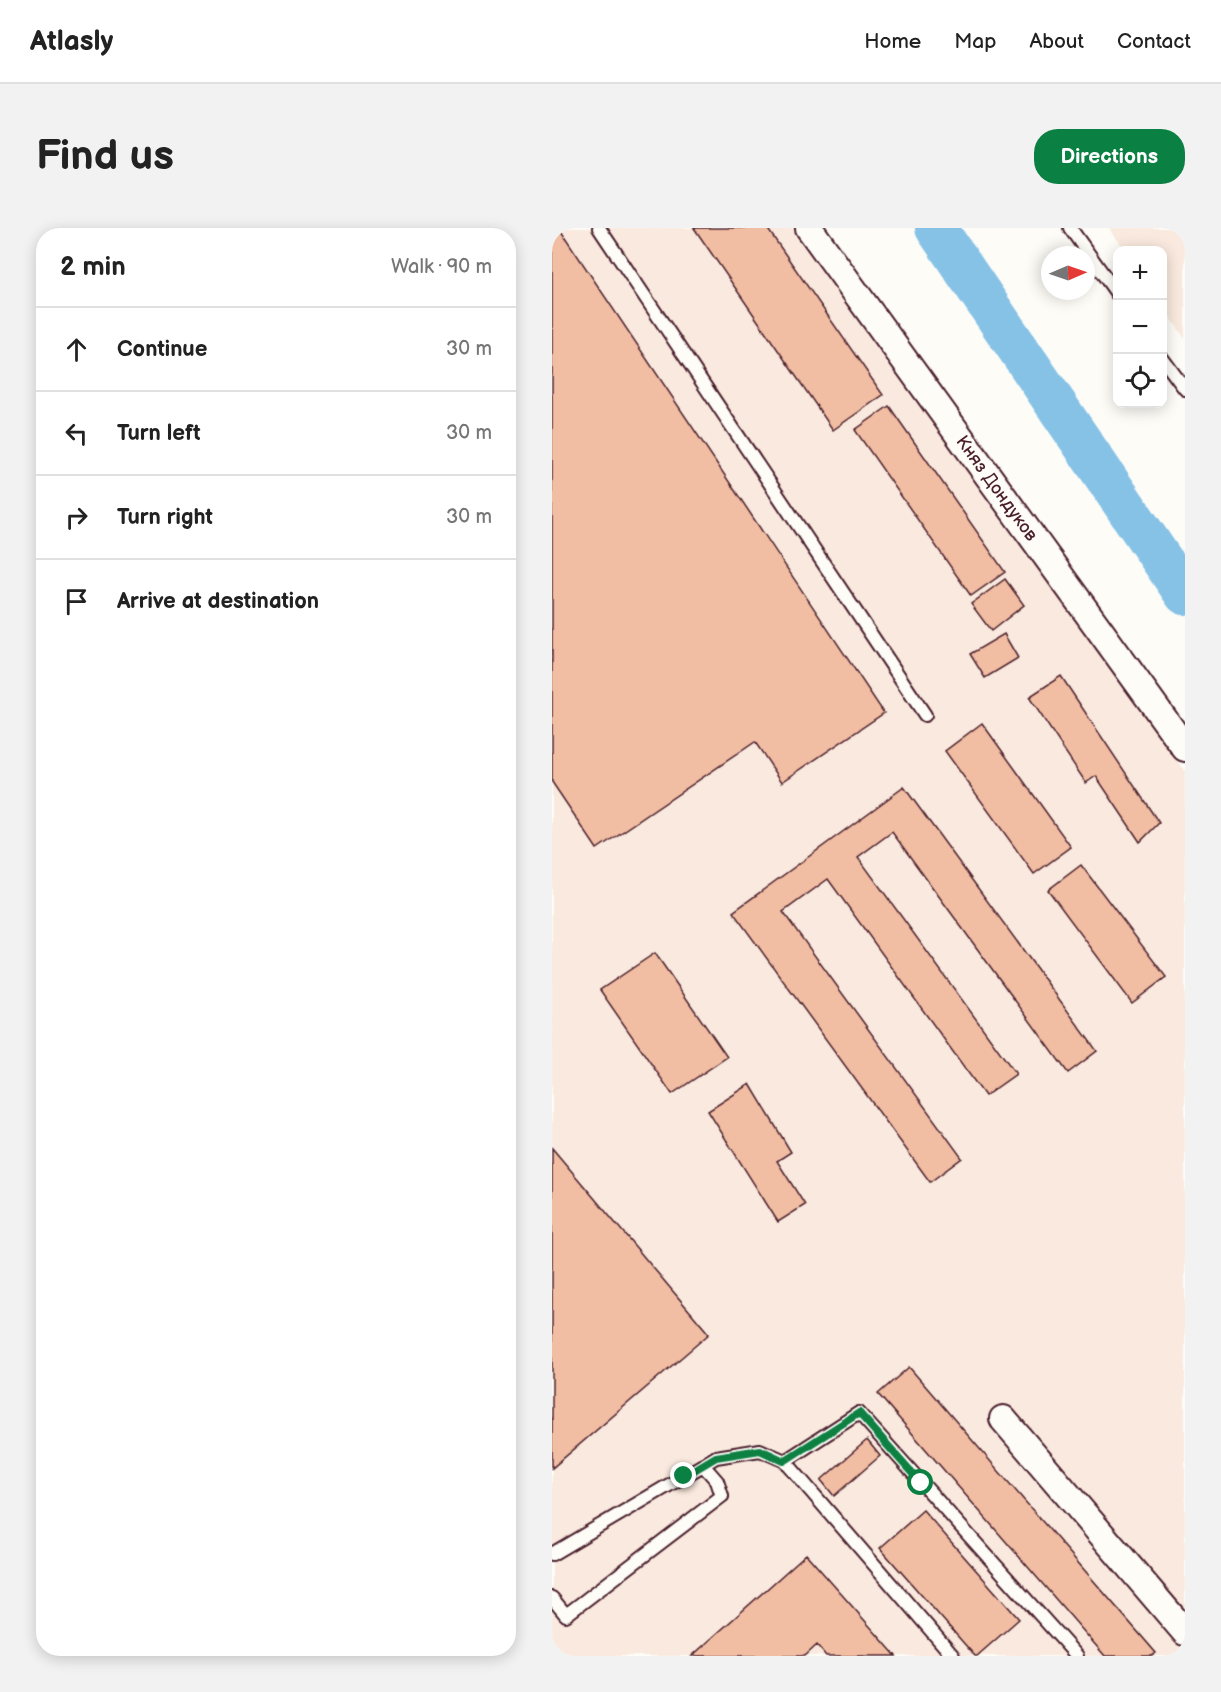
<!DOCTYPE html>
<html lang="en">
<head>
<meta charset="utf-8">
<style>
	:root { --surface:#fff; --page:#f2f2f2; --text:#222; --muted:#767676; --line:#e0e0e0; --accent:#0b8043 }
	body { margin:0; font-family:"Balsamiq Sans",sans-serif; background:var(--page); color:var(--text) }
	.controls { position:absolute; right:18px; top:18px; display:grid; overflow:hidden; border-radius:12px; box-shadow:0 3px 15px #0003 }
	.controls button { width:54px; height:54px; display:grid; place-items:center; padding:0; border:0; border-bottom:2px solid var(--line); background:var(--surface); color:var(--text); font:30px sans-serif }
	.compass { position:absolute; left:489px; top:18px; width:54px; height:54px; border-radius:50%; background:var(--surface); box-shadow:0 3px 15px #0003; rotate:88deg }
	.stop { position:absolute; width:18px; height:18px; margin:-14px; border:4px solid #0b8043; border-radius:50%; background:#fff }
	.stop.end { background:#0b8043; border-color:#fff; box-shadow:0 2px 6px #0008 }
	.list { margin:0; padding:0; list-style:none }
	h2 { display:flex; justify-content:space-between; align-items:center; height:78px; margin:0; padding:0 24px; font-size:26px }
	h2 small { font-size:20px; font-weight:400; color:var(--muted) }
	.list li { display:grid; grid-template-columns:39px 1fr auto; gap:18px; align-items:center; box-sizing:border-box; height:84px; padding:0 24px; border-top:2px solid var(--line) }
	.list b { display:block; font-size:22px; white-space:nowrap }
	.list em { font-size:20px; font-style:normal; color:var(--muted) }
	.icon { flex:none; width:33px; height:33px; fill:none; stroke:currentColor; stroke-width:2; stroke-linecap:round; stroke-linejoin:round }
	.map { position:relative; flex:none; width:633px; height:1428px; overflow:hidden; border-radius:24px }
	header { display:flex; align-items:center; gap:36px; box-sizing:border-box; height:84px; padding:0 30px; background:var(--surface); border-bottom:2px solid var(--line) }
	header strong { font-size:28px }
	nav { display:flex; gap:33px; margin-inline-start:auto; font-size:21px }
	.intro { display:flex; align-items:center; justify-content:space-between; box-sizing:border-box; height:144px; padding:0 36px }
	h1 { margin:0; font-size:42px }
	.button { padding:15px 27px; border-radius:24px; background:var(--accent); color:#fff; font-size:21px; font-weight:700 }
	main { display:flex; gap:36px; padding:0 36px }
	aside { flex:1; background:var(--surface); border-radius:24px; box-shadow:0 3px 15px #0003 }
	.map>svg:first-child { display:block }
	.built { fill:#f9e9de }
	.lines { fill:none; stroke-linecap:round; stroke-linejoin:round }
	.river { stroke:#86c2e6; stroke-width:42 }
	.building { fill:#f1bda3; stroke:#4a1f2b; stroke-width:1.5 }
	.lane-casing { stroke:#4a1f2b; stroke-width:16 }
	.street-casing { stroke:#4a1f2b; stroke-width:30 }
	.lane { stroke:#fdfcf7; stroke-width:12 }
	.street { stroke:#fdfcf7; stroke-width:26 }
	.route { stroke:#0b8043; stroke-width:8 }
	.labels { text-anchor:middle; stroke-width:5; stroke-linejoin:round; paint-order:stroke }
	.street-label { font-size:18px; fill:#4a1f2b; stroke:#fdfcf7 }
</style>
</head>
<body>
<header>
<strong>Atlasly</strong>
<nav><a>Home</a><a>Map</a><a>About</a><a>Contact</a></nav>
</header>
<div class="intro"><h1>Find us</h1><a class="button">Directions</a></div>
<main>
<aside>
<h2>2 min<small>Walk · 90 m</small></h2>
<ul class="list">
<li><svg class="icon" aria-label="ahead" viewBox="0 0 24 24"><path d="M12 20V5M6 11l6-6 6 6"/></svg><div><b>Continue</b></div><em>30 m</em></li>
<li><svg class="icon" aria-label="left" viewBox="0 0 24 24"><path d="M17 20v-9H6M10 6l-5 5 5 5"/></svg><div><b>Turn left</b></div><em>30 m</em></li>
<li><svg class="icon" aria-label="right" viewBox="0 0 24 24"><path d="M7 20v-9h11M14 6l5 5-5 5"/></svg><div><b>Turn right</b></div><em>30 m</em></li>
<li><svg class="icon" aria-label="arrive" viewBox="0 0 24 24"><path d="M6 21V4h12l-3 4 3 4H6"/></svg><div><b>Arrive at destination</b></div></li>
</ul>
</aside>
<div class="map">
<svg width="633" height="1428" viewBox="0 0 633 1428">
	<rect width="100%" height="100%" fill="#fdfcf7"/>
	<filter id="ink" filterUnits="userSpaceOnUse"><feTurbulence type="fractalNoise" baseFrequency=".0167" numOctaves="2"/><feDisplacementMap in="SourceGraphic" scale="12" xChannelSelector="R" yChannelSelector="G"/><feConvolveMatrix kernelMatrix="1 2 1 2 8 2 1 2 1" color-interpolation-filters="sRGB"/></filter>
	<g filter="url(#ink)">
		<path class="built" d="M0,0H249L633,543V1428H0Z
			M557,0H633V111L611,78L610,22H573Z"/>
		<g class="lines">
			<path class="river" d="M384,0L633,366"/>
		</g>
		<path class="building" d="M0,0H7L332,485L230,554L203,514L45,621L0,554Z
			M142,0H215L331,167L281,202Z
			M337,178L453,344L419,368L303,202Z
			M453,351L472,377L439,403L419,376Z
			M452,406L466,430L433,450L418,426Z
			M509,448L607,595L588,614L544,548L534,555L477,469Z
			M430,495L519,619L482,646L393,523Z
			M352,559L545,823L516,845L340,604L306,629L464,846L433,868L276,651L231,684L410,930L378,954L181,684Z
			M529,637L614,749L580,775L496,662Z
			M103,725L175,829L120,866L48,762Z
			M198,856L239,924L225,933L253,977L226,994L156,883Z
			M0,920L157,1106L0,1240Z
			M357,1139L604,1425L600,1428H553L326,1166Z
			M315,1212L328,1228L282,1268L269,1252Z
			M371,1282L467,1391L425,1428H423L328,1320Z
			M254,1326L344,1428H274L265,1417L253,1428H140Z"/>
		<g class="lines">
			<g class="lane-casing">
				<path id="lane" d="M47,0L373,487
					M518,0L566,67
					M610,130L633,161
					M151,1237L164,1229L208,1222L233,1233
					M0,1326L151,1237L165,1253L170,1268L14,1387L0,1370
					M401,1428L233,1233L307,1185L525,1428"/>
			</g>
			<g class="street-casing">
				<path id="street" d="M257,0L633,520
					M451,1191L633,1404"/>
			</g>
			<use href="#lane" class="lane"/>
			<use href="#street" class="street"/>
		</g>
	</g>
	<g class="lines" filter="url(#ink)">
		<path class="route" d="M132,1248L164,1229L208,1222L232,1233L307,1185L369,1255"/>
	</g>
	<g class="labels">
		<g class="street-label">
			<text transform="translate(445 260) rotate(54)" y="6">Княз Дондуков</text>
		</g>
	</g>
</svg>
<div class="controls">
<button>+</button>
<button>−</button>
<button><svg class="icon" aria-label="locate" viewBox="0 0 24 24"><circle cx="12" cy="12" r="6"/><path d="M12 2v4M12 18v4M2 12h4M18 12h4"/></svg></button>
</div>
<svg class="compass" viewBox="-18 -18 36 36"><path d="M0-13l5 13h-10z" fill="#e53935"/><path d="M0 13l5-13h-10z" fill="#767676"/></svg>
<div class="stop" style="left:369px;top:1255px"></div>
<div class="stop end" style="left:132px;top:1248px"></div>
</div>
</main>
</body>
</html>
